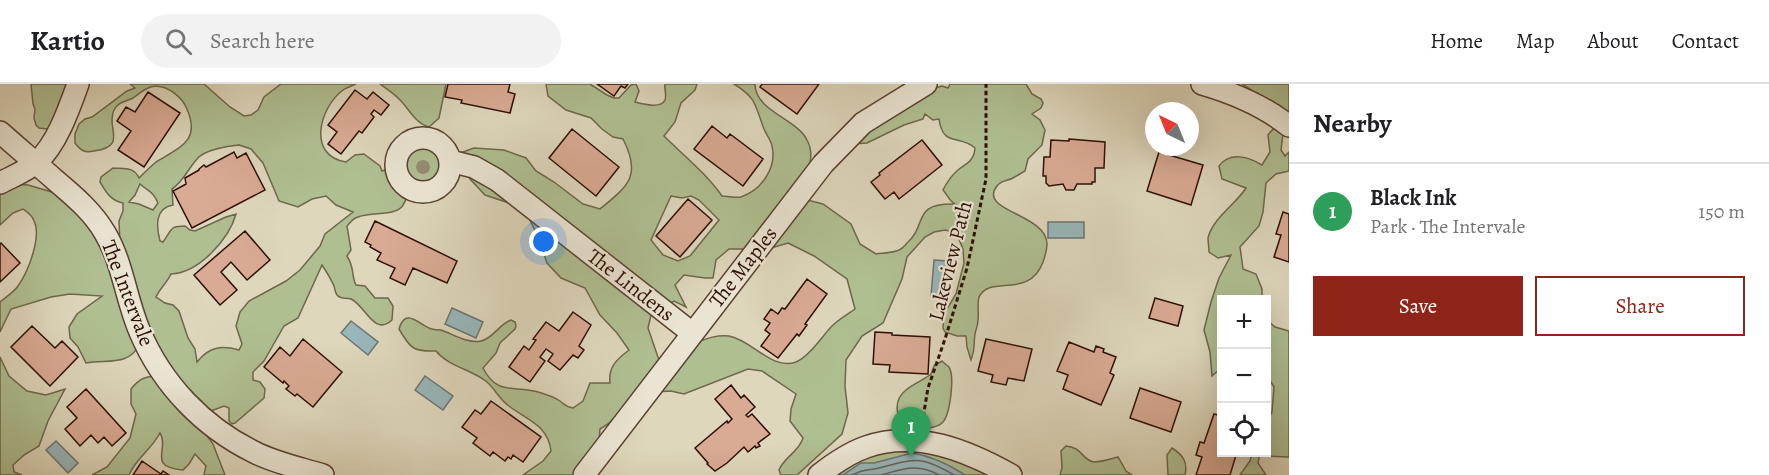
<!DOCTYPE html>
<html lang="en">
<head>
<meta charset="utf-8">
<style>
	:root { --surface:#fff; --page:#f2f2f2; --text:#202124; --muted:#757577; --line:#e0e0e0; --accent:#8f2418 }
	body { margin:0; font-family:Alegreya,serif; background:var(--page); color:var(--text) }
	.controls { position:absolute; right:18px; bottom:18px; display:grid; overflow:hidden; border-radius:0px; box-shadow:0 6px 24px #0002 }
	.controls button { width:54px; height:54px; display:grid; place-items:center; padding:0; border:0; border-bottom:2px solid var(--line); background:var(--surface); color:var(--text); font:30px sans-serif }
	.compass { position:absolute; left:1145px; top:18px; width:54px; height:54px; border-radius:50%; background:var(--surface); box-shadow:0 6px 24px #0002; rotate:317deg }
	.you { position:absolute; left:544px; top:158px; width:21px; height:21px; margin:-15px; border:4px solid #fff; border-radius:50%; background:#1a73e8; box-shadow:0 0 0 9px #1a73e833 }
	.badge { display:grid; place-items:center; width:39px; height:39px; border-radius:50%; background:var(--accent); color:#fff; font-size:20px; font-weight:700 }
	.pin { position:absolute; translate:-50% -50px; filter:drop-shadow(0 2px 3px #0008) }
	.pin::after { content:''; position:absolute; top:32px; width:21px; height:18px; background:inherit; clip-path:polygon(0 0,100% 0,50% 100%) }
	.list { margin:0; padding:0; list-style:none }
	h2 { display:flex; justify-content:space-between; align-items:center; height:78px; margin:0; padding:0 24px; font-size:26px }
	h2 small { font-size:20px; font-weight:400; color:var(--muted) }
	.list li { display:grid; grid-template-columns:39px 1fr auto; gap:18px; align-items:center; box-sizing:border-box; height:96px; padding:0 24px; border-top:2px solid var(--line) }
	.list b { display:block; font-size:22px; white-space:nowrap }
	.list p { margin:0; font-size:20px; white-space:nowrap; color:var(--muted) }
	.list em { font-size:20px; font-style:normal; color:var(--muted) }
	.actions { display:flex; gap:12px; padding:18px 24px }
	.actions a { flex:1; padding:14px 0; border:2px solid var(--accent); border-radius:0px; text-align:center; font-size:21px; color:var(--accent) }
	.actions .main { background:var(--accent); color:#fff }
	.icon { flex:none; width:33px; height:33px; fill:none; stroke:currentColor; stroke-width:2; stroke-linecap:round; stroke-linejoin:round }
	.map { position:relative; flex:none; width:1289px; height:391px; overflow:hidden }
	header { display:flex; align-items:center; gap:36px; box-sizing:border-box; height:84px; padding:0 30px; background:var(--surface); border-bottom:2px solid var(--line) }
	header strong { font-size:28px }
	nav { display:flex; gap:33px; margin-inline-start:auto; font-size:21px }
	.search { width:420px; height:54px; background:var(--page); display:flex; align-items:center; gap:15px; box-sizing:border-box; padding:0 21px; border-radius:33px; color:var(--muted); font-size:22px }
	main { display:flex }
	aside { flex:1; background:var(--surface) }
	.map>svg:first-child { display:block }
	.green { fill:#afbf92; stroke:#6e674b; stroke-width:1.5; fill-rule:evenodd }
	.water { fill:#98b7bb; stroke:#6e7472; stroke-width:1.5 }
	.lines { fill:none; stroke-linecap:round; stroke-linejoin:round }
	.shore { stroke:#636360; stroke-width:1.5 }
	.building { fill:#d9aa94; stroke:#2e0f04; stroke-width:1.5 }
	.street-casing { stroke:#5a4132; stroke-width:24 }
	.path { stroke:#2e0f04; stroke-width:3; stroke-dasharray:4.5 3; stroke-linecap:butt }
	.street { stroke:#eae5d3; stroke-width:21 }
	.tree { fill:#968b72 }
	.labels { text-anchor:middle; stroke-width:4.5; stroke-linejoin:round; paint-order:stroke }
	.street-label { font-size:21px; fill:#2e0f04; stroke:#eae5d3 }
</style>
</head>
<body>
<header>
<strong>Kartio</strong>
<div class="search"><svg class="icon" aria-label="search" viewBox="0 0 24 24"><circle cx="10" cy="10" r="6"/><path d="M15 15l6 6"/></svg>Search here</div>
<nav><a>Home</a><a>Map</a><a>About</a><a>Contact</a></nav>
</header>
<main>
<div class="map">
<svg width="1289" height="391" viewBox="0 0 1289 391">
	<rect width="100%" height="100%" fill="#ded7bc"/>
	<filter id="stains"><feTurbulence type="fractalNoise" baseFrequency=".00333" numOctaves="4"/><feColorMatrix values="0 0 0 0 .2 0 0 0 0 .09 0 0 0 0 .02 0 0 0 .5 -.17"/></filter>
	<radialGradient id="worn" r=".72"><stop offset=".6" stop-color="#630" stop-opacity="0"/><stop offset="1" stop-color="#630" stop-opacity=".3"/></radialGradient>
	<path class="green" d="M31,0H82L54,41L48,45L39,44L36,41L34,34L35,25L33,20Z
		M130,0H204L230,23L244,32L251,31L258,26L264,13L281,0H356C352,2 347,3 343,6C319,24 307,72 346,78L355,71L364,70L380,82L382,87L387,85L396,87C396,74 400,62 413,57C460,36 465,131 407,103C408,139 379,125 358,133C353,134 350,139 347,142L351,166L347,172C355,184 351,192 356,201L365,202L375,214H388L393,222L392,236C374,253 365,221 351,215C346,213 341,216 337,211C335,209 335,205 334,202C331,195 326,187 322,181L298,234L284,242L264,277L253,288V296L260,298L265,305L264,314L235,339L232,340L229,337V324L224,322L208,328L203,346L213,360L225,391H204L206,382L195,370L189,380L183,386C146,383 170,365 160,349C152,365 136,374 129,391H92L107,383L130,354L136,330L131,320V305C139,295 146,291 159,293L140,260C128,283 107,275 86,279L78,263L70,254L69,243L77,230L102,212L70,210L51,213L11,225L0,248V218C6,213 14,208 18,202C28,188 43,151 33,135C31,130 27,128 23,125L13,129L0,141V99L28,101L52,108L78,125L121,185L119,137L123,127V119C111,117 106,108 100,98L101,93L113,84C125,85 134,83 139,94C144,89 150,83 156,78C180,63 202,57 186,23C182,14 171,5 162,3C149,0 143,7 133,14C126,18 119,17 114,26C105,43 129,62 94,67C85,69 81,67 75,59V50L79,40L85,35L92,33L127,7L135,4ZM239,61L251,65L263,79L279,117L298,123L312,115L326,112L336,121L353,128L325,150L320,162L300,186L286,197L249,217L240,228L236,242L242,260L239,266C221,261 209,263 197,278L195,265L188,254L179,227L173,221L165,219L156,213C160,204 167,199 171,190C199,189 229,155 236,130L226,133L195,147L190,146L185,142C169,142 172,146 163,158L160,157C156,142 155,124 173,121L172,105C183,98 188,85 197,75C204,66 227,62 239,61ZM140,100C148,107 153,107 158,119L153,126L139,120L129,118L135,111Z
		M380,0H446L439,34L429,43C415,39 410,26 400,16C395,10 387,5 380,0Z
		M546,0H590L607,11L614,14H619L631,1L636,0L639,7L635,18C643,20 661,25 665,16C667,11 664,5 665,0H697L695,6L681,19L675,38L664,52C684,72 706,89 722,112C728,112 736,114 741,113C762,106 777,83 772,62C771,56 766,50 764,45C755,22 757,14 734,0H755C755,27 797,35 807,56C815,70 808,83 807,97C807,103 807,109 807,116L823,120L851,140L860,160L876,170C883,169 893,169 899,166C900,166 906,161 906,160C929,141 910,119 955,120L951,117L943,106C947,98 951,92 958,86C967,79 974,77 975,64C960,50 943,64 939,35L933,36L925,30L923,35L904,41L867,59L853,60L873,42L935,4L942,2L948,4L950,0H1026L1032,10L1041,15L1043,19L1041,24L1032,30L1040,36L1045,46L1042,61L1028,75L1025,87C1021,89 1017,92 1013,94C1008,97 1001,96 997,102C977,127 1047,130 1047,160C1047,167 1045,172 1043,178C1029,216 990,190 979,213C977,220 979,230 978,236C978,241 976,245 975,250C973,262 976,263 971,276L967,263L966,252H957L945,248L943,244L944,230L956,210L964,179L963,165L958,153L953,148L945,146L934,148L925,153L907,173L902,195L883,239L862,252L846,276L845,302L848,329L842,350L797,391H781L779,386C784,373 799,368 803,354L790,337L791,325L796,310L762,287L748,285L684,310L671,307L655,308L631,318L608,340L600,345L599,357L581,391H523L543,377L551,367C548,341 527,336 509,322C500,316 495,305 487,298C471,285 449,283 436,267C413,268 410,264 399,245C406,221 421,243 432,245C435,246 438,246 441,246C453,250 468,260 481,257C494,254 499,240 511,236L515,238L516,242L515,245L500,259L496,269L483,284C497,312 514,301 538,308C545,310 554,313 560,317C565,321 566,323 573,324L583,317L590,299H610C608,283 617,275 629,266L617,249L600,231L585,204L561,194L547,179L538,153L529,134L509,119L485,111L470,95L462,80L460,69L474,64L504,66L526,74L536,87L554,98L583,120L600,125C628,102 642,92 623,55L613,53L602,45L591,34L566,26L548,12ZM671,112L682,114L691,112L699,116L719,136L690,172L678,177L663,171L651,156ZM788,159L814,172L847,195L855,225C848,230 839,235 832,242C823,251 809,273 796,278C772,287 752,256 729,252C705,249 680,268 660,279L648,244L651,231L674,217L686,223L675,201L684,191L705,194H713L716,176L729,165H768Z
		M1242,0H1289V35L1261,12Z
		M1279,44L1283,50L1281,66L1285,72L1289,68V87L1276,90L1266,99L1263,128L1259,142L1240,163L1243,185L1256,190L1262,205V215L1222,216L1221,284L1212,292L1210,268L1204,246L1211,218L1219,194L1231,171L1218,174L1209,168C1209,164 1208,158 1208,154C1212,135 1236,120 1246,104L1222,95L1219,82C1230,67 1249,73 1262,81L1270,68L1268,51L1273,45Z
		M1267,236L1275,243L1289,247V373L1266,372L1261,369L1266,368L1267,337L1272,328L1274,303L1267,292Z
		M0,273L9,292L27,307L46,311L65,305L48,337L39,362L24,371L13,381L14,388L22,391H0Z
		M942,277C943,278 949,283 949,283C955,293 950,332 942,339C936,345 927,342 921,348H909C897,337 891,318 906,306C914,299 924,296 931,290L934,282Z
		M900,356L1011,391H819Z
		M1066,362C1082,363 1083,377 1094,378C1102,378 1111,375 1118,373L1126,387L1132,391H1060L1062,384L1061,367Z
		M1172,364C1183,371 1188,378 1185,391H1168L1167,371Z
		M1252,369H1260L1258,379L1266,391H1240L1250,377Z"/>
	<path class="water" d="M1048,138H1084V154H1048Z
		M934,176L948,177L945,213L931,212Z
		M452,224L483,238L476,254L445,240Z
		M351,237L378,258L368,271L341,249Z
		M425,292L453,312L443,326L415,306Z
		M56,357L78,379L68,389L46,366Z
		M912,369C932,372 948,380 965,391H843L861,379H874Z"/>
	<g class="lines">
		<path class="shore" d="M852,391C865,384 866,387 879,384C915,375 920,371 954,391
			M881,391C904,385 917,379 939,391"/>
	</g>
	<path class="building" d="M448,0H510L508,8L515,10L510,29L461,19L462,16L445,13Z
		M597,0H628L625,4L621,2L614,12Z
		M762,0H819L797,30L760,3Z
		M355,6L367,15L373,8L389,21L381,31L374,26L371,30L374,33L362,49L359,47L341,70L328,60L337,48L328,41Z
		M148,8L180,29L144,83L118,66L131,47L117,37L126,23L135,28Z
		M712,42L727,54L730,50L763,75L743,102L694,65Z
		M572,45L619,83L596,112L549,74Z
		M1069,55L1105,58L1104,84H1095V98H1092V100H1077L1074,106H1066L1063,100L1049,102L1046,99V92H1043L1044,73H1050L1051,56L1069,57Z
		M922,56L942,81L899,115L894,108L885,115L871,98L880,91L879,89Z
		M234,68L237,74L246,69L265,106L192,144L173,107L186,100L185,94L199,86V85L204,81L206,83Z
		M1159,68L1203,81L1191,121L1147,107Z
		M688,115L712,136L680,173L656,152Z
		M1283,128L1289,130V178L1274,173L1281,151L1276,150Z
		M375,137L457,177L447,199L413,184L405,201L390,194L395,184L377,176L381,169L370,163L371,161L365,158Z
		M245,147L270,176L247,196L231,178L221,188L237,206L220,221L194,191Z
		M1,159L20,179L0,198V160Z
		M807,195L827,210L805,240L807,241L799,252L797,250L778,274L761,262L770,250L765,246L770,239L764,235L771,225L778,230L782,224L785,225Z
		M1155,214L1183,222L1178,242L1149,234Z
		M573,228L591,241L579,262L584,266L578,274L573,271L560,286L548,277L553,270L546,265L540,273L545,277L530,298L509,283L524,262L529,266L536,256L533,255L546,238L559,247Z
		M32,242L55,264L62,257L78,273L50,302L11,263Z
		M875,248L892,249V251L930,253L928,290L889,288L890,281L873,280Z
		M303,255L342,288L313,323L297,310L295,312L286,305L289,302L284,297L283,299L264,283L280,263L290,272Z
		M986,255L1032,265L1024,297L1008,294L1006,301L991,298L993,291L978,287Z
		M1069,258L1094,268L1096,262L1104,265L1103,268L1116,273L1110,289L1114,291L1101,321L1063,305L1068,291L1057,287Z
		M731,301L741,314L744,311L755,323L746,331L748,333L752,330L770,350L758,359L760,362L756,364L755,362L748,368L744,363L727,379L715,387L707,380L708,379L695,364L727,337L728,339L732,335L715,315Z
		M1140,304L1181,318L1171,348L1130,334Z
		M86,305L126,349L112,362L104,353L98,359L91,351L80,362L65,345L77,334L67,323Z
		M491,317L541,353L523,378L513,371L511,375L508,373L505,377L493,368L490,372L473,359L477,354L462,343L475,326L481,330Z
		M1214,330L1222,332V368H1237L1230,391H1196L1202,373L1196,371L1200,358L1204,359Z
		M142,377L161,390L163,387L169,391H133Z"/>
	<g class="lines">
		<g class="street-casing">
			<path id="street" d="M1202,0C1233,9 1264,22 1289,42
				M0,48C18,64 37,80 55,96C74,112 93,128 105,149C123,179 126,216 140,248C162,300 203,343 254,368C275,379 300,384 323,391
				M396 81a27 27 0 1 1 54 0a27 27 0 1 1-54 0Z
				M450,77L474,83L497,96L692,249
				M0,99C11,93 27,87 37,78C57,60 69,25 78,0
				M584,391L823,80L863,39L926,0
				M819,391C833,380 849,369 866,363C916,345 968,367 1011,391"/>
		</g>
		<path class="path" d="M922,340L928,304L945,255L967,184L986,95V0"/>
		<use href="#street" class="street"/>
	</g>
	<circle class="tree" cx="423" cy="83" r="7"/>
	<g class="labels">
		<g class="street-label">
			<text transform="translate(950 177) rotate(-76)" y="7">Lakeview Path</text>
			<text transform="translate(743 183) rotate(-52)" y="7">The Maples</text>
			<text transform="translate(631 201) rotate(38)" y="7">The Lindens</text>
			<text transform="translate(128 209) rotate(69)" y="7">The Intervale</text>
		</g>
	</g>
	<rect width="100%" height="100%" filter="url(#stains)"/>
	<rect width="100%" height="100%" fill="url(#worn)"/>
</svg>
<div class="controls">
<button>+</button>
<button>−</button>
<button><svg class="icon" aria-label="locate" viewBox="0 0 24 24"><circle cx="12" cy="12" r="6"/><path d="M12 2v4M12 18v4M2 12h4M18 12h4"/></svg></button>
</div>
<svg class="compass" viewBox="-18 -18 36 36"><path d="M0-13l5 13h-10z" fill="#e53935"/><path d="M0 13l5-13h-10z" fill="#757577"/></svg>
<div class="you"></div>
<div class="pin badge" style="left:911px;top:373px;background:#2e9e5b">1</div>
</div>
<aside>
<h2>Nearby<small></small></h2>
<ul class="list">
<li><span class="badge" style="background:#2e9e5b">1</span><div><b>Black Ink</b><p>Park · The Intervale</p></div><em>150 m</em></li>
</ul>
<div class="actions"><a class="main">Save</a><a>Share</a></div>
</aside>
</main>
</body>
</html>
